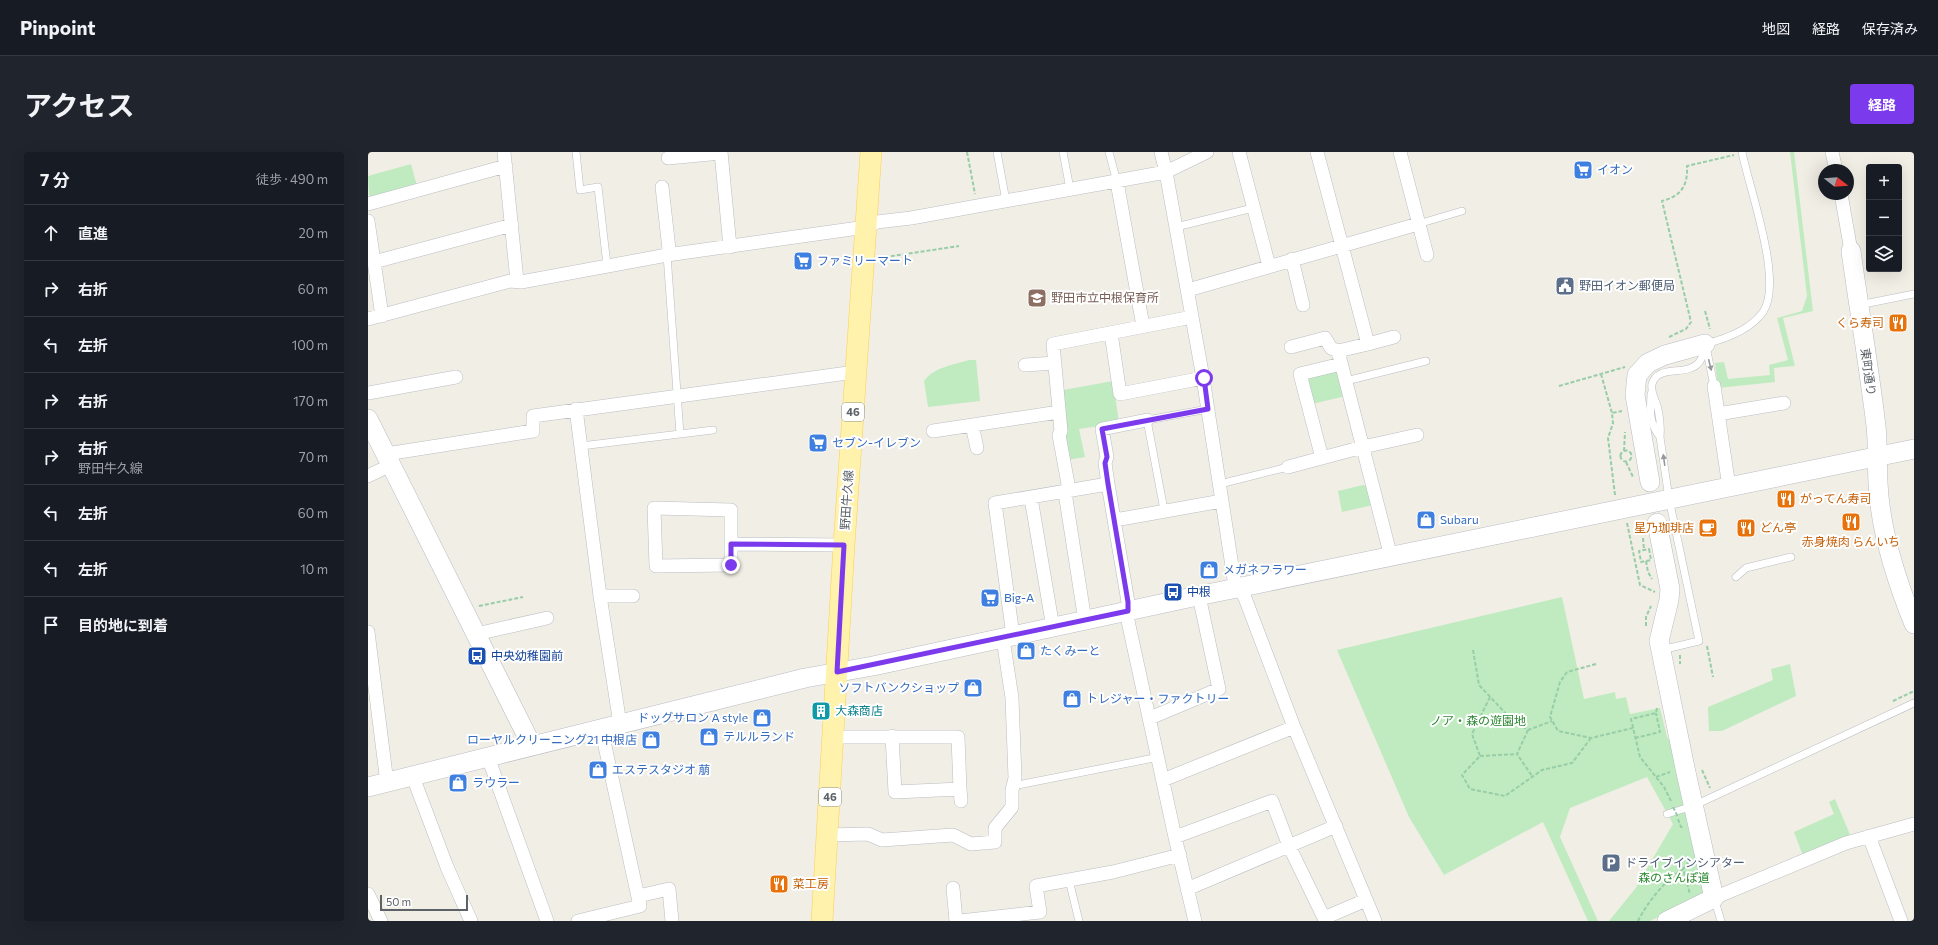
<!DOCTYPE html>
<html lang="ja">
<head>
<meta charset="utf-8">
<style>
	:root { --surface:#171b24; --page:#20242c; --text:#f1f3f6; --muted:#9ea1a6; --line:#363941; --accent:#7c3aed }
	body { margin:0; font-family:Commissioner,"Noto Sans JP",sans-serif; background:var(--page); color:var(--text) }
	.controls { position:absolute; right:12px; top:12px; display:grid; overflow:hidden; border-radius:4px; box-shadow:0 4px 16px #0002 }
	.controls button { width:36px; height:36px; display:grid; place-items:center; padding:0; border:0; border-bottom:1px solid var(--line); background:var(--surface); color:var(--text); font:20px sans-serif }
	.compass { position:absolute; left:1450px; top:12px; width:36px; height:36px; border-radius:50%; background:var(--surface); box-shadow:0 4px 16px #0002; rotate:107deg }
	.scale { position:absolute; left:12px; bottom:10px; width:88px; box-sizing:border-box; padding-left:4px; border:2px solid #5d6267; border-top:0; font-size:11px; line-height:14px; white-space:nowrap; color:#5d6267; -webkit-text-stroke:3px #fff; paint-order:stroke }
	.stop { position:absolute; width:12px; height:12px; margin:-9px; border:3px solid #7c3aed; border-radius:50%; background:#fff }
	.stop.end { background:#7c3aed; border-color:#fff; box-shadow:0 1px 4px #0008 }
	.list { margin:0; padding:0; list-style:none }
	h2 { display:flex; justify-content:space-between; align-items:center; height:52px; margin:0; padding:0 16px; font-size:17px }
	h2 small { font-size:13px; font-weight:400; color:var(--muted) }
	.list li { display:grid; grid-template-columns:26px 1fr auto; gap:12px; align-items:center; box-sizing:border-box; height:56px; padding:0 16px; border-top:1px solid var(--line) }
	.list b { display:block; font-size:15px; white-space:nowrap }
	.list p { margin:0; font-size:13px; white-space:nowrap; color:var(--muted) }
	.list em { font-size:13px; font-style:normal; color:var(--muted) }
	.icon { flex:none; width:22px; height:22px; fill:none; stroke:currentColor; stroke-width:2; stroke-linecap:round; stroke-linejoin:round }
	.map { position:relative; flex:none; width:1546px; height:769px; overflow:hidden; border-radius:4px }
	header { display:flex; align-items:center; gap:24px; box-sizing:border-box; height:56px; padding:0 20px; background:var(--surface); border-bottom:1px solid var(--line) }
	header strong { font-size:19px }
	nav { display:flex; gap:22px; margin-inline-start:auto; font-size:14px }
	.intro { display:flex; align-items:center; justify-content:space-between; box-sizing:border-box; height:96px; padding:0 24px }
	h1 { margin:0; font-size:28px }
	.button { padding:10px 18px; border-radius:4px; background:var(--accent); color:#fff; font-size:14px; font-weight:700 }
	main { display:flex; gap:24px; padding:0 24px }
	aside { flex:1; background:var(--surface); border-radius:4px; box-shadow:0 4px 16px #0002 }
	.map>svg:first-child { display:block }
	.green { fill:#c0ebc0 }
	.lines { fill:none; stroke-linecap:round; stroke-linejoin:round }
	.lane-casing { stroke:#babdc2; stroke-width:8 }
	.street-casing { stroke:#babdc2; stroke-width:14 }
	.secondary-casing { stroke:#b9bcc3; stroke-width:20 }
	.primary-casing { stroke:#ffce50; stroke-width:22 }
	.path { stroke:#97cda7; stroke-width:2; stroke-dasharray:4 2; stroke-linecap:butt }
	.lane { stroke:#fff; stroke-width:7 }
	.street { stroke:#fff; stroke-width:13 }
	.secondary { stroke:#fff; stroke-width:19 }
	.primary { stroke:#fff2ac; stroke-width:21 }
	.path-bridge { stroke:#97cda7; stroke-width:2; stroke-dasharray:4 2; stroke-linecap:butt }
	.oneway { fill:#96999c }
	.route { stroke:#7c3aed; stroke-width:5 }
	.labels { text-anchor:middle; stroke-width:4; stroke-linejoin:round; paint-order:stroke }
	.shield { fill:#fff; stroke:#8e9195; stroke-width:1 }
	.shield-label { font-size:11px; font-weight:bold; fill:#5d6267 }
	.shop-label { font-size:12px; fill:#366cbe; stroke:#fff; text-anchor:start }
	.service-label { font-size:12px; fill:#4e5e75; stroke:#fff; text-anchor:start }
	.education-label { font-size:12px; fill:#785e54; stroke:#fff; text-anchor:start }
	.food-label { font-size:12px; fill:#c56008; stroke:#fff; text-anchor:start }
	.street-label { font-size:12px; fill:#5d6267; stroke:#fff }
	.transit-label { font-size:12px; fill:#164399; stroke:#fff; text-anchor:start }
	.culture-label { font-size:12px; fill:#0d838f; stroke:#fff; text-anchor:start }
	.park-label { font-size:12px; fill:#2c8730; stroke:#fff }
</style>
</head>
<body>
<header>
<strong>Pinpoint</strong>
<nav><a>地図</a><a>経路</a><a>保存済み</a></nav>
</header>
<div class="intro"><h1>アクセス</h1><a class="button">経路</a></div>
<main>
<aside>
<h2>7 分<small>徒歩 · 490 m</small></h2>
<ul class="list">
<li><svg class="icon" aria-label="ahead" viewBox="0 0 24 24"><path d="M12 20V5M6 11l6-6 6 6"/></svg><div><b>直進</b></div><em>20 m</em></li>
<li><svg class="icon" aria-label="right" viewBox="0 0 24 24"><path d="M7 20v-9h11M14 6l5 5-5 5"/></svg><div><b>右折</b></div><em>60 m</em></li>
<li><svg class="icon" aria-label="left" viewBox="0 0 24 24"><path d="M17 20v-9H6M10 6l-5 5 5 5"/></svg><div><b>左折</b></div><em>100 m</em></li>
<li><svg class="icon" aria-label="right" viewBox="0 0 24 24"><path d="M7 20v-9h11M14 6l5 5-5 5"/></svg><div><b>右折</b></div><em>170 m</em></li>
<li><svg class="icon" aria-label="right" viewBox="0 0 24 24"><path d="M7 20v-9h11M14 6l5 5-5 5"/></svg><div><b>右折</b><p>野田牛久線</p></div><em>70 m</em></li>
<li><svg class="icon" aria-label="left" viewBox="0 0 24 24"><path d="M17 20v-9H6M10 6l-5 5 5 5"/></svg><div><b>左折</b></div><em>60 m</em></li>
<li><svg class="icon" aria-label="left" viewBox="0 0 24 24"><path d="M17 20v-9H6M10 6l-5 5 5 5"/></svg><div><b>左折</b></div><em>10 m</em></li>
<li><svg class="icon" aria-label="arrive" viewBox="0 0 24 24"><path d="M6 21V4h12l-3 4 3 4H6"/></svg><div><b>目的地に到着</b></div></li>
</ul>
</aside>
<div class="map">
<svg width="1546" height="769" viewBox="0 0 1546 769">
	<rect width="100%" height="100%" fill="#f1eee5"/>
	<path class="green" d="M1422,0H1426L1445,159L1415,166L1427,214L1406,216L1407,230L1350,236L1347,211L1356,210L1360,227L1402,223L1401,213L1420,208L1409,166L1434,159L1439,144Z
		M43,12L49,34L5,46L1,43L0,24Z
		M601,208H608L612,249L560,255L556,229C566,215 585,213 601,208Z
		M971,216L978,244L944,252L939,223Z
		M745,229L751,271L711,277L717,305L699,308L695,238Z
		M995,333L1000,335L1005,353L974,360L970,339Z
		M1194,445L1216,547L1247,540L1248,547L1258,545L1262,562L1292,556L1299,585L1309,599L1336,737L1334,744L1282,769H1241L1267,737L1305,672L1279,625L1202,656L1192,685L1230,769H1220L1175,670L1076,723L1041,665L969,498Z
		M1422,512L1428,544L1354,579H1341L1340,555L1405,528L1403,517Z
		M1467,647L1483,685L1435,704L1426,680L1466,662L1461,650Z"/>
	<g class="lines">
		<g class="lane-casing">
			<path id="lane" d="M208,0L212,38L230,35L239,113
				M629,0L638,49
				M695,0L702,37
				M741,0L749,30
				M1050,72L1094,59
				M808,75L885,56
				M299,103L312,282
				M1491,153L1546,142
				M1337,192C1357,187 1383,177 1395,160C1416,130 1381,36 1374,0
				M1338,194L1346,234
				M978,229L1058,209
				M1283,242C1282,258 1281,272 1292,285
				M213,294L345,278
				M852,332L920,315
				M796,358L779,268L840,257
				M1368,425L1378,416L1423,405
				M1293,498L1331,489L1301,347L1292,285C1293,275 1292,266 1290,257C1288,249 1282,239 1284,232C1290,211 1321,226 1332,209C1335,205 1335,199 1337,194
				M645,634L791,605
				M1299,662L1325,654L1546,551
				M701,728L711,769
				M1346,746L1353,769"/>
		</g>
		<g class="street-casing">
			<path id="street" d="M136,0L149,129
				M353,0L362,95
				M793,0L798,20L835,226L866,427L877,446L926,575L1007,769
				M871,0L901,114
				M949,0L1000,192L970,199L1023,405
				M1032,0L1059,103
				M1464,0L1468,18
				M300,6L353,1
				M749,30L775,174
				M294,35L301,97L299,103
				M1473,42L1483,99
				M0,52L138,14
				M0,69L14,164
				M924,107L935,153
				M6,110L144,73
				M820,138L1050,72
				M0,167L142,129L153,130L299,103L498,75L509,70L543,66L798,20L839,0
				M743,181L752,242L835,226
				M1000,192L1026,185
				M923,195L957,186L963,196L970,199
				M657,213L687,211
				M1346,234L1361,335
				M0,241L88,225
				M208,257L232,444L252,572
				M1350,262L1416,251
				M604,273L609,296
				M565,279L691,260
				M18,302L165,279V264L487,220
				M954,306L932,222L973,212
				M920,315L995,295L1049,283
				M0,324L23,313
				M740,332L737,311L739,305L734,277L779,268
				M663,346L685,476
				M747,368L854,349
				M363,392V358L286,356L288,414L363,413V392L476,393
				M232,444H265
				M717,469L698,347L700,332L691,283L693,279L685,192L824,165
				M0,480L19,631
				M108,482L179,466
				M645,484L627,351L740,332L760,450V469L807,685L827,769
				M782,566L851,537L831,444
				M466,585H590L592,637L527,640L524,584
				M120,605L179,769
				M45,625L79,715L103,769
				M795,628L926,575
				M592,637L593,649
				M459,683L500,682L514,688L585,683L603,692L627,690V676L644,655V638L647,626L644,546L635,487
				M1501,684L1533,769
				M807,685L904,649L921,694L956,766L998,748
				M585,736L588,769
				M819,737L968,674
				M0,742L13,769
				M270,744L301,737L304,769
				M1346,746L1478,691L1546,672
				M210,769L272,754L233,576
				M592,769L672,760L668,734L745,720L812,703"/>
		</g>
		<g class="secondary-casing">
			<path id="secondary" d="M1483,99C1491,157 1501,215 1508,274C1510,293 1509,312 1510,331C1512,377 1529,430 1546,472
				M0,267L164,594
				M1282,330L1267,243L1269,223L1280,211L1297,203L1337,192
				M1289,371L1302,437L1301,448L1291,489L1317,616L1346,746L1299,769
				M0,635L437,526L505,514L820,446L1546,297"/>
		</g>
		<g class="primary-casing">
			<path id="primary" d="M454,769L476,393L503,0"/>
		</g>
		<path class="path" d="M599,0L607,42
			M511,106L591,94
			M1337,159L1342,177
			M1301,185L1318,177L1323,170L1294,49C1313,44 1320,34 1319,14L1366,3
			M1233,222L1244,261
			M1191,234L1257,215
			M1252.5 304a5.5 5.5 0 1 1 11 0a5.5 5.5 0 1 1-11 0Z
			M1256,299L1257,280
			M1258,310L1265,325
			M1247,343L1240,286L1245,271L1244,261L1254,259
			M1259,371L1272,433L1287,440
			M1275,386L1276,398
			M1281,397L1283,408L1273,410L1271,399Z
			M1278,409L1280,420L1284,427
			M111,454L155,445
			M1278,474V465L1283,454
			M1339,494L1345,525
			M1105,498L1111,533L1141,565L1160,578L1184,569
			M1312,503V512
			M1228,512L1199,520L1192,530L1182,565L1190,579L1223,586L1265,576
			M1122,545L1104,582L1112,604L1094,623L1102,637L1137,644L1174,618L1204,611L1223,586
			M1525,549L1546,539
			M1289,556L1288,561L1263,567L1272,605L1296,635L1304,651
			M1160,578L1149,602L1164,624
			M1267,586L1292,580L1288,561
			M1112,604L1149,602
			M1334,618L1342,636
			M1288,625L1302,620
			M1310,667L1313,675H1315
			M1315,717L1322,709
			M1270,769C1279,751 1297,728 1315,717L1322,742"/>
		<use href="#lane" class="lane"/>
		<use href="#street" class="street"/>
		<use href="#secondary" class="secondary"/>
		<use href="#primary" class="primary"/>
		<path class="path-bridge" d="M1305,655L1310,665"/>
	</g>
	<defs><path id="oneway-solid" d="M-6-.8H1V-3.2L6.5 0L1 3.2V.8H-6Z"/></defs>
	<g class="oneway">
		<use href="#oneway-solid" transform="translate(1342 213) rotate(76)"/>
		<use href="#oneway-solid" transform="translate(1296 308) rotate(-98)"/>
	</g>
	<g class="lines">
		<path class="route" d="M363,413V392L476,393L469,520L760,459V450L740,332L737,311L739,305L734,277L840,257L836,226"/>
	</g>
	<defs>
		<g id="supermarket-square" transform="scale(1)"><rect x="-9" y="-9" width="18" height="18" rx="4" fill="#3f7fe0" stroke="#fff"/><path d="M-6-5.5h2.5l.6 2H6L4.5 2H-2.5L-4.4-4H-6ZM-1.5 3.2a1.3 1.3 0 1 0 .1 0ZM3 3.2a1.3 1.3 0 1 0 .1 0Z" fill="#fff"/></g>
		<g id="civic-square" transform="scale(1)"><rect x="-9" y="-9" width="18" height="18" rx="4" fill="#5c6f8a" stroke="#fff"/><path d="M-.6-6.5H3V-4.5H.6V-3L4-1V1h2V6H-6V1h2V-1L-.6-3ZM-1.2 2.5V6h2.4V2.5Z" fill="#fff"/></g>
		<g id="school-square" transform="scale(1)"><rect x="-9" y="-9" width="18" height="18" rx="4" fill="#8d6e63" stroke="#fff"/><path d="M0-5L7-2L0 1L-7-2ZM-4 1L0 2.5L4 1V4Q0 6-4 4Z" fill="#fff"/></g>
		<g id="restaurant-square" transform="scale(1)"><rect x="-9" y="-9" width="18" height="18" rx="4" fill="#e8710a" stroke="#fff"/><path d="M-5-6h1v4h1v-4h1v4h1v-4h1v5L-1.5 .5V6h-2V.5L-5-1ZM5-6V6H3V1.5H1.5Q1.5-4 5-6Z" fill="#fff"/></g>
		<g id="shop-square" transform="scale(1)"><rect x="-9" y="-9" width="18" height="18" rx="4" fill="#3f7fe0" stroke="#fff"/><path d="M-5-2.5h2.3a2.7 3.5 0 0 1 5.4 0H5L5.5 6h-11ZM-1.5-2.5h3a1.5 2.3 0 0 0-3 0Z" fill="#fff"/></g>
		<g id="cafe-square" transform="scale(1)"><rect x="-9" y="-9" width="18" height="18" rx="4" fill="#e8710a" stroke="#fff"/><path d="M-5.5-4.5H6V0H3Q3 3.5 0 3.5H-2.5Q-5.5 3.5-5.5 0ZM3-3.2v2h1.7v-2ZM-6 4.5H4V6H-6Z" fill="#fff"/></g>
		<g id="bus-square" transform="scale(1)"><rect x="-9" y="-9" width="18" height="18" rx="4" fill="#1a4fb4" stroke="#fff"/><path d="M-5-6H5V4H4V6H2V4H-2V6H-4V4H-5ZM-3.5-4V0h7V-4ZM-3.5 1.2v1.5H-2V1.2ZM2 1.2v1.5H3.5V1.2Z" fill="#fff"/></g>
		<g id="building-square" transform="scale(1)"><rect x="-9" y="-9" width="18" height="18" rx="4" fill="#0f9aa8" stroke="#fff"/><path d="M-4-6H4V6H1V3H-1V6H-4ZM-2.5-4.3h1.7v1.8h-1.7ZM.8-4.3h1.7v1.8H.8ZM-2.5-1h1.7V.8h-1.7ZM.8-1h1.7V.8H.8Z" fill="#fff"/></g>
		<g id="parking-square" transform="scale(1)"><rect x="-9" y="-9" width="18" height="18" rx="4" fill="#5c6f8a" stroke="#fff"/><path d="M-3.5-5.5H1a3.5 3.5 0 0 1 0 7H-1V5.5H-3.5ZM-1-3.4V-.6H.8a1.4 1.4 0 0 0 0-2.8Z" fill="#fff"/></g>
	</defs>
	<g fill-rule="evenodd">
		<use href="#supermarket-square" x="1215" y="18"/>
		<use href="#supermarket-square" x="435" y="109"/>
		<use href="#civic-square" x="1197" y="134"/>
		<use href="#school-square" x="669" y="146"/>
		<use href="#restaurant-square" x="1530" y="171"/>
		<use href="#supermarket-square" x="450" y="291"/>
		<use href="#restaurant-square" x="1418" y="347"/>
		<use href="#shop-square" x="1058" y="368"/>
		<use href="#restaurant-square" x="1483" y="370"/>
		<use href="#cafe-square" x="1340" y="376"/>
		<use href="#restaurant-square" x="1378" y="376"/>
		<use href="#shop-square" x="841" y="418"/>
		<use href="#bus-square" x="805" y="440"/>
		<use href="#supermarket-square" x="622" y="446"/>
		<use href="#shop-square" x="658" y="499"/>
		<use href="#bus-square" x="109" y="504"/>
		<use href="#shop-square" x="605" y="536"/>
		<use href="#shop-square" x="704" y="547"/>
		<use href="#building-square" x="453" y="559"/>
		<use href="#shop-square" x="394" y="566"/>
		<use href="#shop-square" x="341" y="585"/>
		<use href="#shop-square" x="283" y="588"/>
		<use href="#shop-square" x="230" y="618"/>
		<use href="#shop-square" x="90" y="631"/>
		<use href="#parking-square" x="1243" y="711"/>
		<use href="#restaurant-square" x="411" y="732"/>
	</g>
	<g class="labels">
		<g class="shield">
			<rect x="474" y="251" width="22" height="18" rx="3"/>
			<rect x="451" y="636" width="22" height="18" rx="3"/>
		</g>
		<g class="shield-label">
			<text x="485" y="264">46</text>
			<text x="462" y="649">46</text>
		</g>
		<g class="shop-label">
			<text x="1229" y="22">イオン</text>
			<text x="449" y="113">ファミリーマート</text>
			<text x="464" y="295">セブン-イレブン</text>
			<text x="1072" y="372">Subaru</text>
			<text x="855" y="422">メガネフラワー</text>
			<text x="636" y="450">Big-A</text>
			<text x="672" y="503">たくみーと</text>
			<text x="591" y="540" text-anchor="end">ソフトバンクショップ</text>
			<text x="718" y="551">トレジャー・ファクトリー</text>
			<text x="380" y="570" text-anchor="end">ドッグサロン A style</text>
			<text x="355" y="589">テルルランド</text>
			<text x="269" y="592" text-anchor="end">ローヤルクリーニング21 中根店</text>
			<text x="244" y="622">エステスタジオ 萠</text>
			<text x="104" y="635">ラウラー</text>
		</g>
		<g class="service-label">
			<text x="1211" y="138">野田イオン郵便局</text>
			<text x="1257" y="715">ドライブインシアター</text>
		</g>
		<g class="education-label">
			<text x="683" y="150">野田市立中根保育所</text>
		</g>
		<g class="food-label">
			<text x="1516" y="175" text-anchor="end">くら寿司</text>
			<text x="1432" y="351">がってん寿司</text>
			<text x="1326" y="380" text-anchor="end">星乃珈琲店</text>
			<text x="1392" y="380">どん亭</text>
			<text x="1483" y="394" text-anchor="middle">赤身焼肉 らんいち</text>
			<text x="425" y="736">菜工房</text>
		</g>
		<g class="street-label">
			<text transform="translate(1500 220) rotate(82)" y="4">東町通り</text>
			<text transform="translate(479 348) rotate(-86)" y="4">野田牛久線</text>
		</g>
		<g class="transit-label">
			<text x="819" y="444">中根</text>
			<text x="123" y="508">中央幼稚園前</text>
		</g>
		<g class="culture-label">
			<text x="467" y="563">大森商店</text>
		</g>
		<g class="park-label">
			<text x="1110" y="573">ノア・森の遊園地</text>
			<text x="1306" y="730">森のさんぽ道</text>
		</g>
	</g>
</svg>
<div class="controls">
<button>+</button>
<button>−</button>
<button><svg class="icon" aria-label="layers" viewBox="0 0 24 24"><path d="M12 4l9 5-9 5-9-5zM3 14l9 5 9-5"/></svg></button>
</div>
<svg class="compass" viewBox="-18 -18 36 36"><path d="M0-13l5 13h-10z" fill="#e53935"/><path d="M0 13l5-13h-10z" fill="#9ea1a6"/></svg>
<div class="scale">50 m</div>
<div class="stop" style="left:836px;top:226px"></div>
<div class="stop end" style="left:363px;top:413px"></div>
</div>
</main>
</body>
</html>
